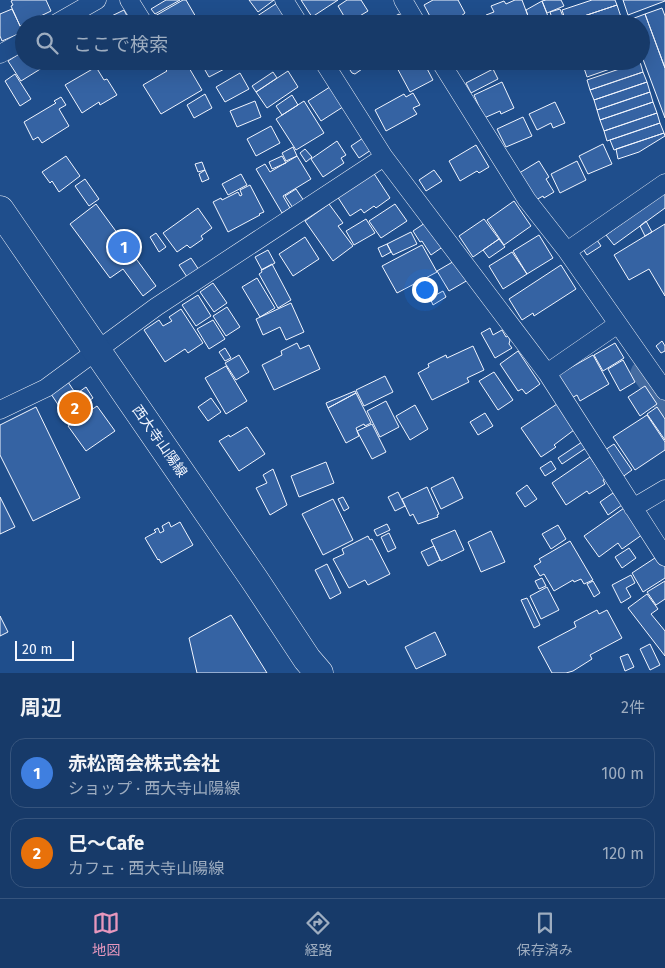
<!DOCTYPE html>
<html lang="ja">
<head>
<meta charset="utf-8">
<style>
	:root { --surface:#173a69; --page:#244571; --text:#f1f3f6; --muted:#9eadc0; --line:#36547d; --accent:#e797bd }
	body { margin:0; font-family:"Fira Sans","Noto Sans JP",sans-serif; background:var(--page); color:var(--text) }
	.scale { position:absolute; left:15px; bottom:12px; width:59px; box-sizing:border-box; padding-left:5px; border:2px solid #f2f6ff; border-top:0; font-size:14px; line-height:18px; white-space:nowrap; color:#f2f6ff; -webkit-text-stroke:4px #1f4e8c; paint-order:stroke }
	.you { position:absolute; left:424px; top:289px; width:18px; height:18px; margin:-12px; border:4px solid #fff; border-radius:50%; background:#1a73e8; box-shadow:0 0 0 8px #1a73e833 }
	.badge { display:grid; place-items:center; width:32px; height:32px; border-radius:50%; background:var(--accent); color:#fff; font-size:16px; font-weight:700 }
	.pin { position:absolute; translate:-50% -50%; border:2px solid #fff; box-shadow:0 1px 5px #0006 }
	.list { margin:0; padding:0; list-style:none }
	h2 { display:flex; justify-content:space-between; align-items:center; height:65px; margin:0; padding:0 20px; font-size:21px }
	h2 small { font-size:16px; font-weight:400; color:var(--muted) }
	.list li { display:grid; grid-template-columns:32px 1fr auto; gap:15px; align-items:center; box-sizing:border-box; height:70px; margin:0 10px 10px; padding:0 10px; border:1px solid var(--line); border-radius:15px }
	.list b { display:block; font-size:19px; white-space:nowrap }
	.list p { margin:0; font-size:16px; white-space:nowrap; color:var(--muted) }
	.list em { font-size:16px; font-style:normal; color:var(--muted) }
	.icon { flex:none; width:28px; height:28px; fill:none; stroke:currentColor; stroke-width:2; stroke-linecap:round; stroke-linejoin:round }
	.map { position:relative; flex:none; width:665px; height:673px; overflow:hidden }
	.search { position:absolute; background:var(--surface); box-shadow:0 5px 20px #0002; left:15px; right:15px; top:15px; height:55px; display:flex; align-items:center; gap:12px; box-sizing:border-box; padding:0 18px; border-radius:28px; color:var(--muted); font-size:19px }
	.sheet { height:225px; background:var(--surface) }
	nav { display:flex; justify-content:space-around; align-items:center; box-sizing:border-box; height:70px; border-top:1px solid var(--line); background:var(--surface); font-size:14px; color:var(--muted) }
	nav a { display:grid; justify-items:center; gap:2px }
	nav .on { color:var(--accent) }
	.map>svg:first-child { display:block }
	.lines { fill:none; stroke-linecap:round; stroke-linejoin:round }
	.canal { stroke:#446ba0; stroke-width:21 }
	.building { fill:#3563a3; stroke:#f2f6ff }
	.minor-casing { stroke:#f2f6ff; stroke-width:19 }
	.primary-casing { stroke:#f2f6ff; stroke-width:29 }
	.minor { stroke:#1f4e8c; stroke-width:18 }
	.primary { stroke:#1f4e8c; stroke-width:28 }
	.labels { text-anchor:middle; stroke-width:4; stroke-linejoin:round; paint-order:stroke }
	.street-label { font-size:14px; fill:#f2f6ff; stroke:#1f4e8c }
</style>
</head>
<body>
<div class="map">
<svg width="665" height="673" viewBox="0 0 665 673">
	<rect width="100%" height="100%" fill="#1f4e8c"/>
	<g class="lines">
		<path class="canal" d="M641,372L665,406"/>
	</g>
	<path class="building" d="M13,0H46L51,11L20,26L11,6L13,5L11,1Z
		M166,0H180L155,14L151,9Z
		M183,0H186L200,24H156L153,19L155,16Z
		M249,0H274L258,12Z
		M301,0H338L312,17Z
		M347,0H361L368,11L348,23L338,6Z
		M433,0H458L465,13L451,24H434L424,5Z
		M515,0H522L528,16L524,17L527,24H477L476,22L487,17L486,15L494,12L491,6L504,1L506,4Z
		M546,0H561L564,6L547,13L542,1Z
		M592,0H615L617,5L566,22L562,10Z
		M623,0H665V1L628,15Z
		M542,1L551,24H527L524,17L528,16L526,10Z
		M277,3L291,24H245Z
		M617,5L621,17L603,24H567L566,22Z
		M662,8L665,16V68L645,14Z
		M12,9L23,32L2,41L0,36V14Z
		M560,9L566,24H554L550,12Z
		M124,10L131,24H95Z
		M399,14L404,24H365L374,19L376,22L386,17L388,20Z
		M645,14L665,68V118L641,54V24H630L629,20Z
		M87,16L91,24H77L76,22Z
		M621,17L623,24H603Z
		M24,51V61H38L42,68L21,81L8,61Z
		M178,61L180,63L185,61L202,90L161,114L143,85L167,71L165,69Z
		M203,61H230L232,65L209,77L201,63Z
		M344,61H372V62L355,74L352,73Z
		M403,61H423L433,80L410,92L396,66Z
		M584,61H633L587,77L582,62Z
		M640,62L643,72L590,90L587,80Z
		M96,67L104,80L107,79L117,95L100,105L99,102L82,113L65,85Z
		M493,69L498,79L471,93L466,83Z
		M288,71L298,87L267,108L256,92Z
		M273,72L277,78L256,92L252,86Z
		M643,72L647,82L594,100L590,90Z
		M240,73L249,89L225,102L216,87Z
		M15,74L31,99L20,106L5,81Z
		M502,82L514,108L501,114L500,111L484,118L474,95Z
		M647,82L650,92L597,110L594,100Z
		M333,85L346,105L321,121L308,101Z
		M650,92L653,102L600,120L597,110Z
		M413,93L420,105L413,108L417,114L386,131L375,110L404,94L406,97Z
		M205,94L212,108L194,118L187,105Z
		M292,95L298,105L282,115L276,106Z
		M61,97L66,105L59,109L69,126L42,143L38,137L33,140L24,122L56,103L54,101Z
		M255,101L261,117L237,127L230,111Z
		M304,101L324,133L296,150L276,119Z
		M555,102L565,123L553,128L551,123L537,130L529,114Z
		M653,102L657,113L604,131L600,120Z
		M657,113L660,123L607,141L604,131Z
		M523,117L532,136L506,147L497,129Z
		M660,123L664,133L614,150L610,140Z
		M271,126L280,143L256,156L247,139Z
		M664,133L665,136L639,152L618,159L616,149Z
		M366,136L374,148L359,158L351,146Z
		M337,141L346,155L341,158L344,163L323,177L311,159Z
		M603,144L612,164L588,174L579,156Z
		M476,145L489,167L479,173L477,171L460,181L449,161Z
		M293,147L297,156L286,161L282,153Z
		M305,149L312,157L306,162L300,153Z
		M66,156L80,176L59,192L52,181L50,183L42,172Z
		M282,156L286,163L272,169L269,162Z
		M297,156L311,179L283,196L290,208L282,213L256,169L265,164L270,172Z
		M539,161L549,177L546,179L554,192L544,198L543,196L534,201L516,175Z
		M577,161L586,180L560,193L551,174Z
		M202,162L205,170L198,172L195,164Z
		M205,170L209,179L202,182L199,174Z
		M434,170L442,181L426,191L419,180Z
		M373,172L390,198L376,208L374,206L364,213L361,209L350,216L337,196Z
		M241,174L247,185L228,195L222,184Z
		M85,179L99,199L89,206L75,186Z
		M250,185L264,212L259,214L260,215L228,232L213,202L221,198L222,200L238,192L240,196L242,195L240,190Z
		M296,189L304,201L293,208L285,196Z
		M665,192V208L614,245L606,235Z
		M514,201L531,226L504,245L487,220Z
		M96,204L156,286L143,296L123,269L110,278L70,224Z
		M329,204L343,223L338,226L353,246L333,261L305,221Z
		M395,204L407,221L381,238L369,221Z
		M198,208L212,228L201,236L203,239L190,248L187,245L177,252L163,233Z
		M366,219L375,233L354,245L346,231Z
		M484,219L499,239L473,257L459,236Z
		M428,221L444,246L431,255L422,241L420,242L413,231Z
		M646,221L652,232L645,236L640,226Z
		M665,224V296L649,269L629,280L614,255Z
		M411,232L417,244L393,255L387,244Z
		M156,233L166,247L159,252L150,237Z
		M539,235L553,258L527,274L513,251Z
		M305,237L319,259L293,276L279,254Z
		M499,239L505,247L489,258L483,250Z
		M597,240L601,246L587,255L583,249Z
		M387,244L391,252L382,257L378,248Z
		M422,245L437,272L397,293L382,266Z
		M268,250L275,263L262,270L255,257Z
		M512,252L527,274L503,289L489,266Z
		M191,258L199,270L187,277L179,265Z
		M456,260L468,280L449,291L437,271Z
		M272,264L291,300L278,308L259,274L262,272L261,270Z
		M561,265L576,289L534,316L533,313L522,320L509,299Z
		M257,278L275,308L260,317L242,287Z
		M213,283L227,303L214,312L200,292Z
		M443,291L446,297L433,305L430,298Z
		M198,295L211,316L196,326L182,305Z
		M291,303L304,332L286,340L280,327L263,335L256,319Z
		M227,307L240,327L226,336L213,316Z
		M181,309L203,343L188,353L185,349L165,362L144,330L159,320L163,326L172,321L169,317Z
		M213,320L225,339L209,349L197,329Z
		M490,328L493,335L502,330L506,337L508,336L510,340L509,344L512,348L495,358L481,333Z
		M662,341L665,346V351L661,353L656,346Z
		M297,343L300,349L309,345L320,369L274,390L262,365L282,355L281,351Z
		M615,343L624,358L603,371L594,355Z
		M473,346L484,370L467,378L469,382L432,400L418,373L429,367L428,364L446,355L447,358Z
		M225,348L231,358L225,361L219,352Z
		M518,351L540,384L526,394L522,389L518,391L500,364Z
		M239,355L249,372L236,380L225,363Z
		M593,355L609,384L580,401L577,395L568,400L554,377Z
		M623,360L635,382L620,391L608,369Z
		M226,366L247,401L226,414L205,378Z
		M494,372L513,400L498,410L479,381Z
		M385,376L393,392L364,406L356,390Z
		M68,382L76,394L86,387L93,398L72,413L75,417L69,421L51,394Z
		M645,386L657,404L640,416L628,397Z
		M355,391L356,393L328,408L326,403Z
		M356,393L371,423L365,426L364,424L356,428L359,436L346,443L328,408Z
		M211,398L221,412L208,421L198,407Z
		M386,401L399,427L380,437L367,411Z
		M557,404L574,430L554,445L556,447L541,457L521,428Z
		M415,405L428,429L410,440L396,416Z
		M97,406L115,431L86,451L68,426Z
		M36,407L80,498L33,521L0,455V425Z
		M657,407L665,419V440L647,414Z
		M485,413L493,426L478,435L470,422Z
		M647,415L665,442V450L635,470L613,437Z
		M372,424L386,452L372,459L357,431Z
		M247,427L265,454L239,471L219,441L229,435L230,437Z
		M582,442L586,448L562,464L558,458Z
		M614,444L632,470L621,478L602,452Z
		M590,457L605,479L603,480L605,484L589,494L587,491L566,505L552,483Z
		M551,461L556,469L545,476L540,468Z
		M326,462L334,483L299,497L291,476Z
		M273,469L287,505L270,515L256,488L267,483L263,475Z
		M453,477L463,498L441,509L431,488Z
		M527,485L537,499L525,507L516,493Z
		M427,487L439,514L437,515L438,517L418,524L413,514L410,516L402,499Z
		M398,492L405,506L395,511L388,497Z
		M613,493L622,505L608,515L600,502Z
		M0,497L15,527L0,534Z
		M343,497L349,508L344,511L338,499Z
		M333,499L353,540L323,555L302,514Z
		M627,506L646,532L622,549L618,543L599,557L584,536Z
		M169,522L171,527L180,522L193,545L161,563L159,559L158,560L145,538L156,532L154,530L158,528L160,533L164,531L162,526Z
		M387,524L390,530L377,536L374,530Z
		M558,525L566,539L551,549L542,534Z
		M455,530L464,550L441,561L431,540Z
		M491,531L505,562L481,572L468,542Z
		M389,533L396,548L388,552L381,537Z
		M368,536L370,540L372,539L390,574L368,585L365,580L349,588L333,559L344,554L342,549Z
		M570,541L593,580L584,584L581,579L574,582L573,580L554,591L544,574L540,576L534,566L541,562L539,559Z
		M434,546L440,560L428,566L421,552Z
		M629,548L636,558L622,568L615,557Z
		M661,554L665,560V578L643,592L632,573Z
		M327,564L341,593L330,599L315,570Z
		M631,575L635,583L626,588L631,597L621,603L612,585Z
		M542,578L546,586L539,589L535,581Z
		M593,581L600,593L594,597L587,584Z
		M665,581V599L656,605L647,592Z
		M547,587L559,610L541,619L530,596Z
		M647,594L658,609L651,614L665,631V656L628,608Z
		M527,598L540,625L534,628L521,600Z
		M597,610L599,614L607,610L622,638L590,655L592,659L573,671L566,673H552L538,647L576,627L574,622Z
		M231,615L267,673H197L189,638Z
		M0,616L8,632L0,636Z
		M435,632L446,655L416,669L405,647Z
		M650,644L660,665L650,670L640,649Z
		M628,654L634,667L625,671L620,657Z"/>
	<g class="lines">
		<g class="minor-casing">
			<path id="minor" d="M129,0L144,24
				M284,0L299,24
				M403,0L417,24
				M55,24L97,0
				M0,54L24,41
				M323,61L384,157L547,373L665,557
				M440,61L527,200L567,251L665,391
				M567,251L665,183
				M547,373L618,324
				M0,410L46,388L156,307L384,157
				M633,508L665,489"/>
		</g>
		<g class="primary-casing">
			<path id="primary" d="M0,210L254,579L307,659L319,673"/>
		</g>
		<use href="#minor" class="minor"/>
		<use href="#primary" class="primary"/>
	</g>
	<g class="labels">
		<g class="street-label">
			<text transform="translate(160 441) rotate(55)" y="5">西大寺山陽線</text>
		</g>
	</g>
</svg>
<div class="scale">20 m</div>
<div class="you"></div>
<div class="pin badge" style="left:124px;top:247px;background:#3f7fe0">1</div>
<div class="pin badge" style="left:75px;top:408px;background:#e8710a">2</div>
<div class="search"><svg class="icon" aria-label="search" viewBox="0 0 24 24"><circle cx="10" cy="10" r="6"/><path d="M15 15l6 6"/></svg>ここで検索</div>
</div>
<section class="sheet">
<h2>周辺<small>2件</small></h2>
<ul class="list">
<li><span class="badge" style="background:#3f7fe0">1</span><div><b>赤松商会株式会社</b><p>ショップ · 西大寺山陽線</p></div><em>100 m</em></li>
<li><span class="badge" style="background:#e8710a">2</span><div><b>巳～Cafe</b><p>カフェ · 西大寺山陽線</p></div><em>120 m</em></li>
</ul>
</section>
<nav>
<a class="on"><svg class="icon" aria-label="map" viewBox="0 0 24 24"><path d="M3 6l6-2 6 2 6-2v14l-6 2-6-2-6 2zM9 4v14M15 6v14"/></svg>地図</a>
<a><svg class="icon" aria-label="directions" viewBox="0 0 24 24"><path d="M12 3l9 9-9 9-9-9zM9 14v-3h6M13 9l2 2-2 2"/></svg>経路</a>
<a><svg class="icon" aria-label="saved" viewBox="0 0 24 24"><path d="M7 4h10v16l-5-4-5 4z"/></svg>保存済み</a>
</nav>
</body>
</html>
